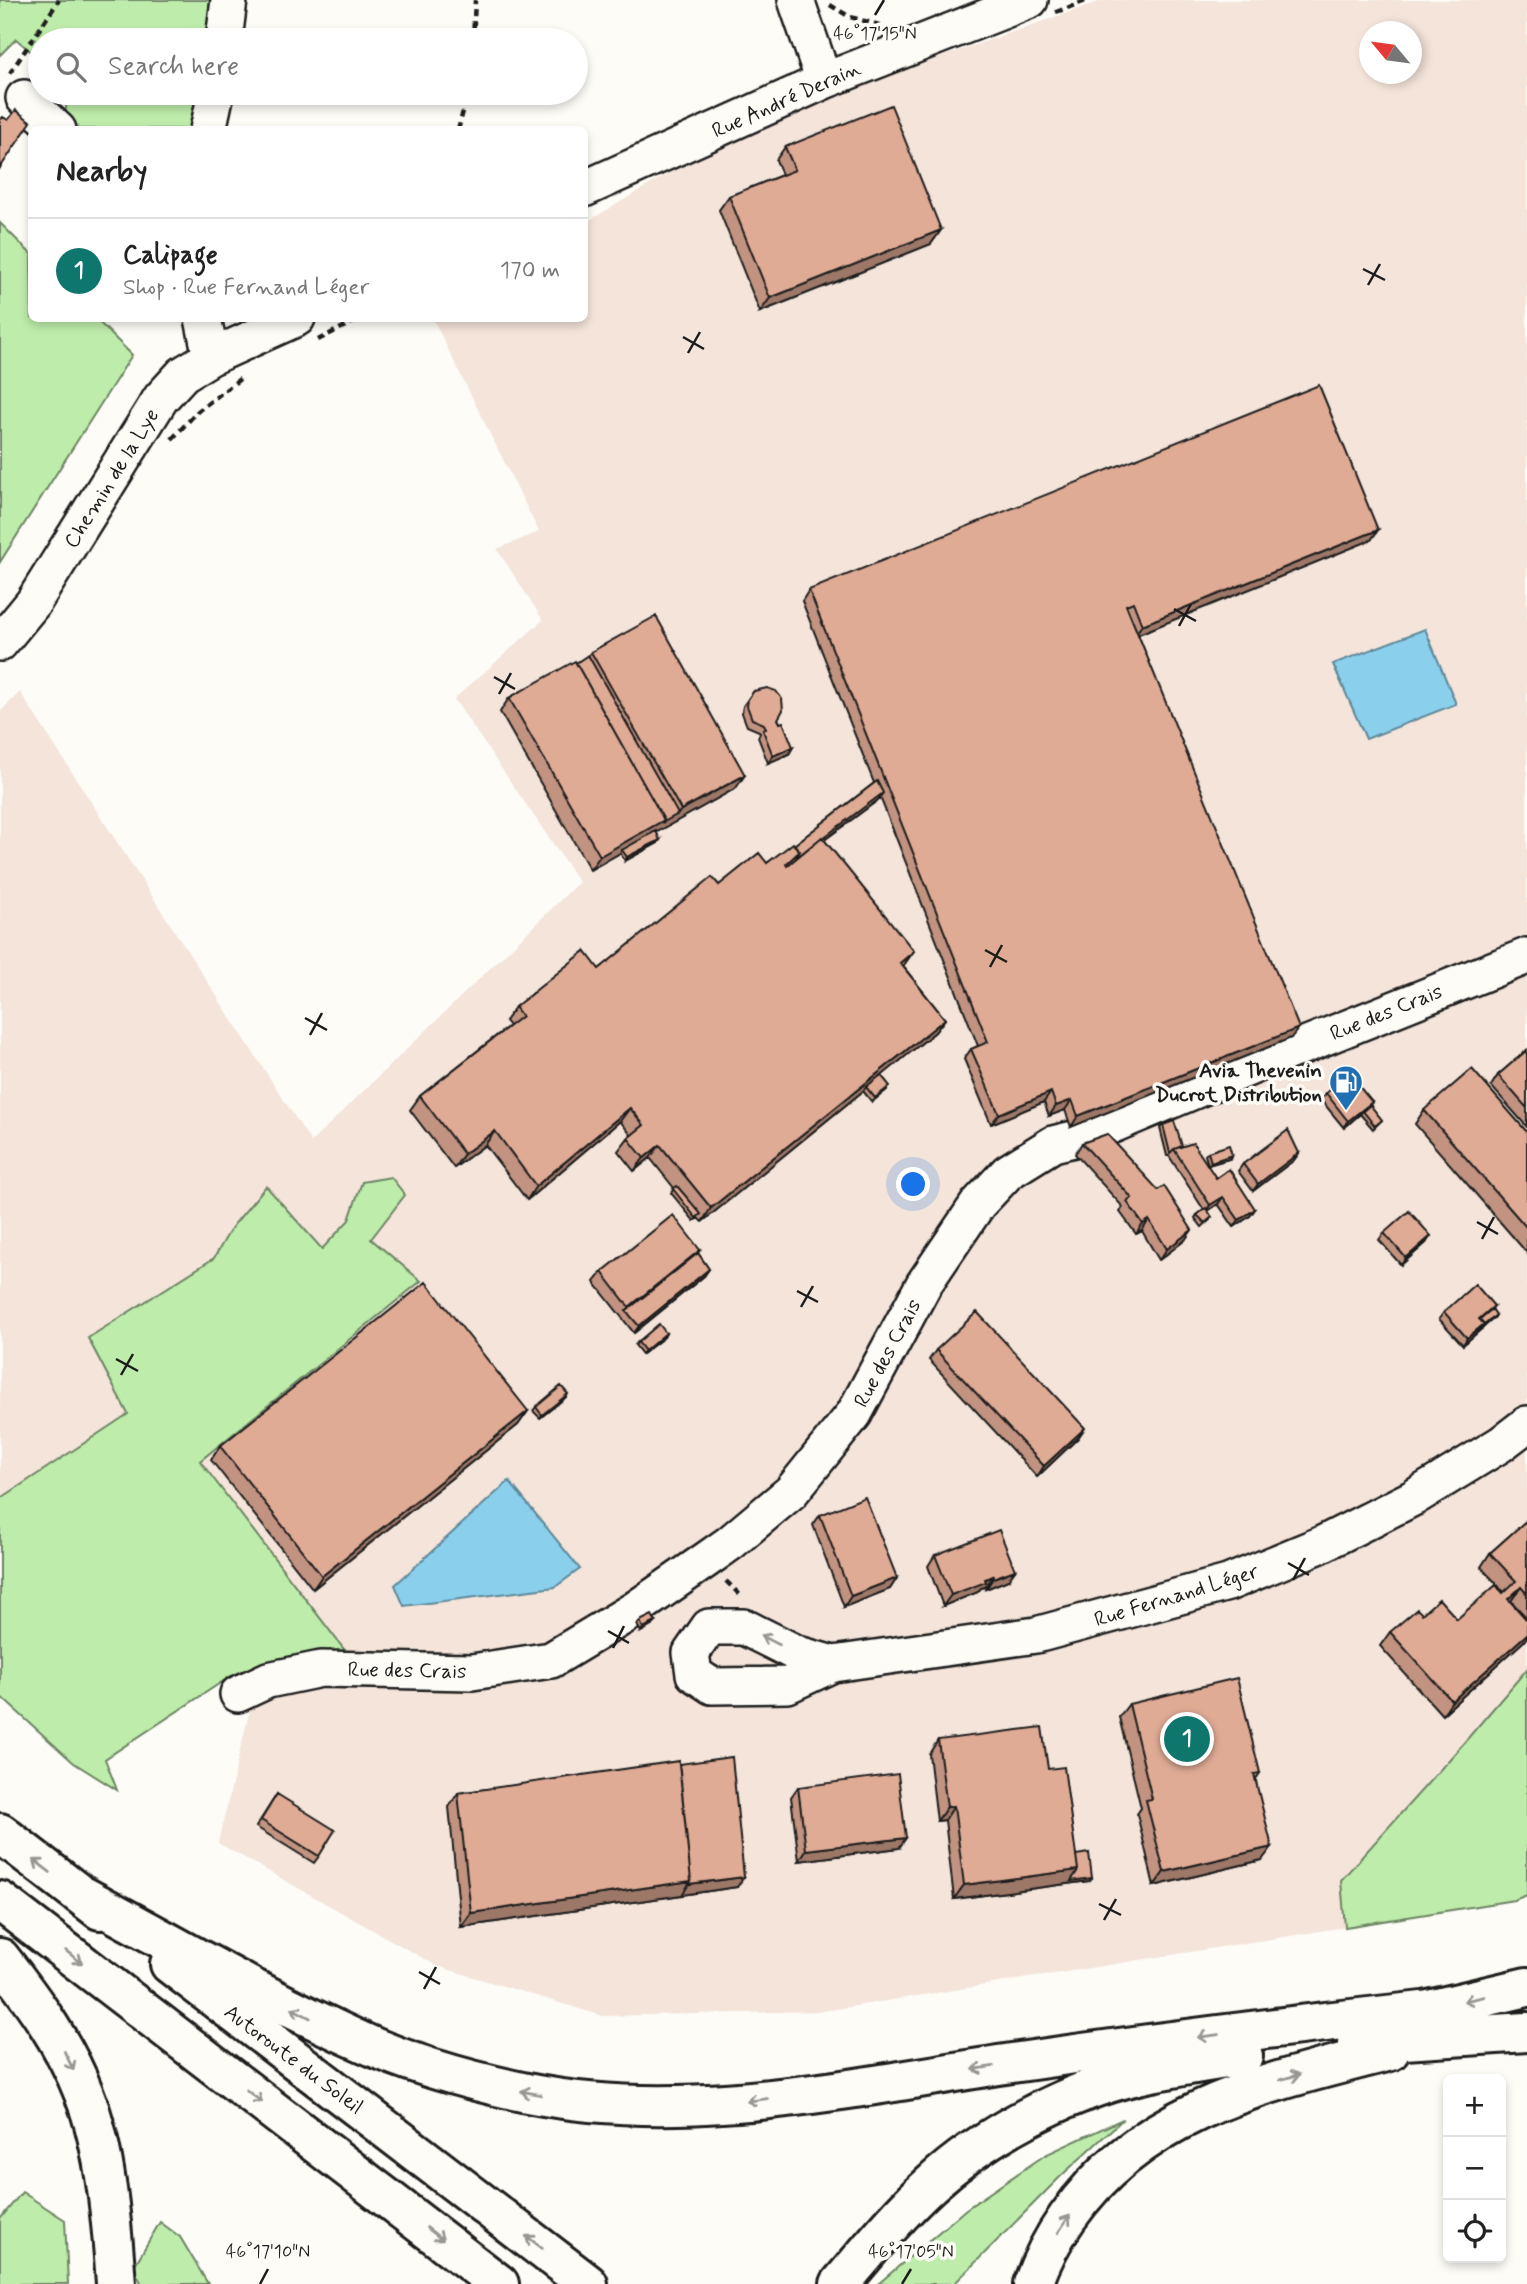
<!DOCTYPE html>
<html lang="en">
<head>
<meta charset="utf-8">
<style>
	:root { --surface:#fff; --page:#f2f2f2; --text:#222; --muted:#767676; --line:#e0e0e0; --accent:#0f766e }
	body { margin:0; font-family:Mynerve,sans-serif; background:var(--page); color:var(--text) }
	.controls { position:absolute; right:21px; bottom:21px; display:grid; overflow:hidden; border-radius:10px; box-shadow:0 4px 10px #0003 }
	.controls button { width:63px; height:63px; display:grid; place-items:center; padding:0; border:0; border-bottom:2px solid var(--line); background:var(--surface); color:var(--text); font:35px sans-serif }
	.compass { position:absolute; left:1359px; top:21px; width:63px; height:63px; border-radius:50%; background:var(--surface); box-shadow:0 4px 10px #0003; rotate:299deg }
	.you { position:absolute; left:914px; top:1185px; width:24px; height:24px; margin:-18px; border:5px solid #fff; border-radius:50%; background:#1a73e8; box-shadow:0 0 0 10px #1a73e833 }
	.badge { display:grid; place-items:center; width:46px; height:46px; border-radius:50%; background:var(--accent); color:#fff; font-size:23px; font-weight:700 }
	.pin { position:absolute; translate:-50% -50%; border:4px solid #fff; box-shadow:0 2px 7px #0006 }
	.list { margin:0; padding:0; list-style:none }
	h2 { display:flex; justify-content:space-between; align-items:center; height:91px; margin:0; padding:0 28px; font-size:30px }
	h2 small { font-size:23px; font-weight:400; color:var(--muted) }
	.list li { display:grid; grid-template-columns:46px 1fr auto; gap:21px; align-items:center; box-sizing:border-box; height:105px; padding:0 28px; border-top:2px solid var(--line) }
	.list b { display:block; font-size:26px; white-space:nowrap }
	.list p { margin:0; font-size:23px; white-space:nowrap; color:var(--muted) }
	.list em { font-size:23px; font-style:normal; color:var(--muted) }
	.icon { flex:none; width:38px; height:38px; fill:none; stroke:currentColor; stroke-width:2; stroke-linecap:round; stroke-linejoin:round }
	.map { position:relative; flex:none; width:1527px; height:2284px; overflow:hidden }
	.search { position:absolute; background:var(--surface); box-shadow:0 4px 10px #0003; left:28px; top:28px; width:560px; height:77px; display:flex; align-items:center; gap:18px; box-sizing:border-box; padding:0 24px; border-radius:38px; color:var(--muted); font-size:26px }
	.panel { position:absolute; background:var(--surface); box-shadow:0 4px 10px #0003; left:28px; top:126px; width:560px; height:196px; border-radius:10px }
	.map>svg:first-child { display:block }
	.built { fill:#f4e4da; fill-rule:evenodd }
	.green { fill:#beedab; stroke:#6d8464; stroke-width:2 }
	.water { fill:#8ad0ec; stroke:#5e8899; stroke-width:2 }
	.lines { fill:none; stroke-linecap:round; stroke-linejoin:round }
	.minor-casing { stroke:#1c1c1c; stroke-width:40 }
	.highway-casing { stroke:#1c1c1c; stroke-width:44 }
	.path { stroke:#1c1c1c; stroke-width:4.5; stroke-dasharray:7 5; stroke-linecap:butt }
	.minor { stroke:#fdfcf7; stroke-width:35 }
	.highway { stroke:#fdfcf7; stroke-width:38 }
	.wall { fill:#c19380; stroke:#1c1c1c; stroke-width:2 }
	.shaded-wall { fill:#9d7868; stroke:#1c1c1c; stroke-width:2 }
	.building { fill:#e0ab95; stroke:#1c1c1c; stroke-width:2 }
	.oneway { stroke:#989794 }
	.ticks { fill:none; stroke:#1c1c1c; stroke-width:2.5 }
	.labels { text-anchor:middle; stroke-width:7; stroke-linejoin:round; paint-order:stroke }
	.street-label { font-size:21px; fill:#1c1c1c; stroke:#fdfcf7 }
	.poi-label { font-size:21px; font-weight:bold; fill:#1c1c1c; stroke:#fdfcf7; text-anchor:end }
	.ticks-label { font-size:18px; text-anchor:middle; fill:#1c1c1c; stroke:#fdfcf7; stroke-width:7; stroke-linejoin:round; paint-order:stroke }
</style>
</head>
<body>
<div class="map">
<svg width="1527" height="2284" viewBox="0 0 1527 2284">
	<rect width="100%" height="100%" fill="#fdfcf7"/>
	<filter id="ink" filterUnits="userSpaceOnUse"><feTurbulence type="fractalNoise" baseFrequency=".0143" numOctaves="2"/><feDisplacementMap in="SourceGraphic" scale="14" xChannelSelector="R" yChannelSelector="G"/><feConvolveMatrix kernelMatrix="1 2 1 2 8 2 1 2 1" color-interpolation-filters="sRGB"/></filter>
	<g filter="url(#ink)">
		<path class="built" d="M1104,0H1527V1669L1456,1752L1342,1880L1345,1927L824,2011L603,2016L437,1966L218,1843L250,1709L346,1652L200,1460L421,1281L371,1239L405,1195L362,1182L349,1220L322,1250L265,1186L232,1227L214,1258L89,1338L128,1414L0,1499V712L20,692L311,1142L579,882L454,699L543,620L497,549L539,532L433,319L584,318L585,223L671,172L826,97ZM1370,32H1412V74H1370Z"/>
		<path class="green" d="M0,0H213L206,40H40V59L16,39L0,55Z
			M68,93H197L191,129H71L64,123Z
			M0,223L31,254L32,318L96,319L132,355L0,562Z
			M391,1177L405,1195L371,1239L421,1281L200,1461L346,1652L225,1680L105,1759L117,1790L74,1763L0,1696V1499L128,1414L88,1338L214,1258L232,1227L266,1186L322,1249L349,1220L362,1182Z
			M1527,1669V1895L1514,1900L1345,1927L1341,1880L1456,1752Z
			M1123,2119L1061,2176L954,2284H878L966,2209L1045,2155Z
			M22,2192L65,2220L68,2284H0V2219Z
			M160,2222L180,2237L208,2284H142L133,2268Z"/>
		<path class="water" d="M1425,629L1456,704L1366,739L1333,664Z
			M509,1481L580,1569L555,1587L404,1606L395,1585Z"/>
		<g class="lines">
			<g class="minor-casing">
				<path id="minor" d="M796,0L824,81
					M224,40L229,0
					M24,98L58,130
					M208,130L216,93
					M584,189L824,81L1030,0
					M211,357L297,318
					M0,643L33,603L161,398L183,374L211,357L203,318
					M833,1664L798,1654L744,1627H709L691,1653L694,1674L712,1686L788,1685L833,1664L1036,1635L1228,1583L1320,1545L1413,1498L1501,1444L1527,1424
					M238,1694L268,1680L321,1669L472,1672L551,1660L634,1610L706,1560L730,1543L791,1492L854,1414L924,1284L978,1204L1008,1172L1053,1144L1086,1136L1265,1061L1527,956"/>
			</g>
			<g class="highway-casing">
				<path id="highway" d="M0,1833L100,1910
					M81,1895C173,1944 264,1998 360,2041C412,2065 470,2081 527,2093C686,2125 854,2087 1012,2063C1149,2043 1285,2026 1422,2011
					M0,1901L499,2284
					M0,1958C33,2000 65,2044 84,2094C106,2149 112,2225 116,2284
					M170,1964L588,2284
					M1399,2017L1527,1987
					M1358,2043L1527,2032
					M840,2284C869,2250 897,2215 930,2185C984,2135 1066,2092 1137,2075C1172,2067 1208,2062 1243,2056
					M1033,2284C1041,2261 1053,2238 1067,2218C1144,2107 1268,2083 1390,2051"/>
			</g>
			<path class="path" d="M830,5L850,17L883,26
				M1056,12L1088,0
				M473,40L475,0
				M10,73L59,0
				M458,130L468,93
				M318,340L361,318
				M172,439L198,411L241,378
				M726,1581L742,1597"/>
			<use href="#minor" class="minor"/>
			<use href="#highway" class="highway"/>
		</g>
		<path class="wall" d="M785,147L941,230L931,244L760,312L719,210L729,196L782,175L776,160Z
			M1378,530L1371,540L1138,634L1291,1038L1071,1127L1065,1110L1049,1116L1044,1102L991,1124L964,1059L971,1049L978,1046L880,797L878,800L824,840L903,966L945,1019L935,1032L881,1076L887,1090L872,1102L863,1091L702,1222L698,1218L694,1221L671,1193L674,1188L650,1158L634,1171L618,1151L628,1138L631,1135L620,1121L527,1200L485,1145L454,1168L410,1110L420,1096L509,1026L505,1021L515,1007L599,969L719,885L767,863L794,845L874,783L802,601L809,590Z
			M591,652L736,788L657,832L658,843L625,861L620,853L590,870L500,712L509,698L576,663L588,656Z
			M754,691L778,719L793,747L789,754L768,763L758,737L760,733L759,731L747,726L742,713L743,706Z
			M1527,1050V1127L1491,1086L1498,1075Z
			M1326,1093L1372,1102L1370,1105L1382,1120L1373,1129L1360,1114L1344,1128L1321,1100Z
			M1424,1110L1527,1132V1253L1415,1124Z
			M1163,1125L1182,1146L1216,1178L1255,1209L1250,1216L1234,1227L1218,1204L1208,1211L1210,1220L1202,1227L1195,1218L1197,1215L1204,1210L1169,1156H1167L1160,1128Z
			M1082,1143L1185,1240L1159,1260L1142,1231L1136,1234L1120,1212L1123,1207L1075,1154Z
			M1208,1152L1229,1159L1208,1165L1205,1155Z
			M1299,1153L1294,1160L1253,1191L1238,1171L1243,1164Z
			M1384,1233L1426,1243L1401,1265L1379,1240Z
			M700,1250L698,1253L709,1269L704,1276L634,1333L594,1282L602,1272Z
			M1494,1306L1492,1309L1496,1315L1494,1318L1463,1345L1439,1319L1444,1312Z
			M666,1333L664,1337L642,1354L635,1345L638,1342Z
			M936,1350L1078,1438L1037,1477L929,1360Z
			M566,1397L540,1418L533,1411L536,1407Z
			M528,1411L518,1425L313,1589L211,1460L220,1446Z
			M820,1515L897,1578L890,1589L844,1607L813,1525Z
			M1527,1520V1618L1511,1601V1602L1524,1641L1442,1715L1380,1646L1390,1632L1422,1614L1457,1619L1503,1593L1504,1592L1481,1567L1490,1553Z
			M935,1555L1008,1580L986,1589L985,1587L981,1588L978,1592L943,1606L928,1566Z
			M640,1621L656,1622L653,1625L641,1632L637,1625Z
			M1129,1704L1260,1773L1256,1779L1262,1860L1154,1886L1137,1814L1141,1808L1119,1717Z
			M938,1740L1048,1769L1076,1855L1089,1881L954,1899L945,1820L937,1821L929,1754Z
			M679,1764L737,1887L461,1927L449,1807L458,1793Z
			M798,1787L899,1848L799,1861L791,1797Z
			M277,1794L319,1856L314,1863L256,1827Z"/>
		<path class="shaded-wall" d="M941,230L931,244L760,312L770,298Z
			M1378,530L1371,540L1134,636L1142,625Z
			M793,747L789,754L768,763L773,756Z
			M745,775L736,788L623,851L622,850L620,853L590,870L600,856L664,820L678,814L681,810Z
			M883,793L878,800L791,865L776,878L786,864L800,851Z
			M660,840L658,843L625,861L627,857Z
			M914,951L904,965L891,976L900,963Z
			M945,1019L935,1032L867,1088L866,1087L863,1091L702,1222L711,1208Z
			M1299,1028L1291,1038L1071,1127L1078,1116Z
			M1051,1092L1044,1102L991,1124L999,1114Z
			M1072,1100L1065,1110L1049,1116L1056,1106Z
			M1372,1102L1367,1109L1363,1111L1360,1114L1344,1128L1348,1121Z
			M630,1108L620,1121L527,1200L536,1186Z
			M495,1131L485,1145L454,1168L464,1154Z
			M660,1145L650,1158L634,1171L644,1158Z
			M1299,1153L1294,1160L1253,1191L1258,1184Z
			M1232,1155L1229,1159L1208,1165L1211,1162Z
			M1223,1197L1218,1204L1206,1212L1210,1205Z
			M1255,1209L1250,1216L1234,1227L1239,1220Z
			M1149,1220L1142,1231L1136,1234L1143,1224Z
			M1192,1230L1185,1240L1159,1260L1167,1249Z
			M1431,1236L1426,1243L1401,1265L1406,1258Z
			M709,1269L704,1276L634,1333L639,1326Z
			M1496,1315L1494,1318L1463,1345L1467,1338Z
			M666,1333L664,1337L642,1354L645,1351Z
			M568,1394L566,1397L540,1418L542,1415Z
			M528,1411L518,1425L313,1589L322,1576Z
			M1085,1428L1078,1438L1037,1477L1044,1466Z
			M1015,1570L1008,1580L986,1589L993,1578Z
			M993,1576L985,1587L981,1588L978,1592L943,1606L951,1595Z
			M897,1578L890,1589L844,1607L851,1596Z
			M1521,1587L1511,1601L1499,1612L1508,1599Z
			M656,1622L653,1625L641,1632L643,1628Z
			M1527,1634V1637L1524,1641L1442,1715L1452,1701Z
			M954,1806L945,1820L937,1821L947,1807Z
			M906,1838L899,1848L799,1861L806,1850Z
			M1272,1847L1262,1860L1154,1886L1164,1872Z
			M1078,1870L1092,1878L1089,1881L954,1899L964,1885Z
			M744,1877L737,1887L682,1895L689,1884Z
			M691,1881L682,1895L461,1927L471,1913Z"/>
		<path class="building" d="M891,105L941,230L770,298L729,196L795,170L785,147Z
			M16,110L31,122L0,168V120L3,117L8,120Z
			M1319,385L1378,530L1142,625L1133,602L1126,605L1299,1028L1078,1116L1072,1100L1056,1106L1051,1092L999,1114L971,1049L988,1042L809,590Z
			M656,616L745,775L681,810L591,652Z
			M588,655L678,814L662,823L664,820L576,663Z
			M575,661L664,820L600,856L509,698Z
			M767,688L776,691L782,699L783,710L778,719L780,723L783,722L793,747L773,756L763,730L766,729L764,724L752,719L747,706L748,699L754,691Z
			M877,781L883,793L823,838L822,837L796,858L800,851L794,845Z
			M656,831L660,840L627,857L622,850Z
			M822,837L914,951L900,963L945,1019L711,1208L660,1145L644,1158L628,1138L644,1125L630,1108L536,1186L495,1131L464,1154L420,1096L522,1016L515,1007L585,951L599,969L712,877L719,885L759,853L767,863L793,843L800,851L786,864L787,866Z
			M1527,1050V1105L1526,1107L1498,1075Z
			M1472,1069L1527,1132V1228L1424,1110Z
			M881,1075L890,1086L875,1098L866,1087Z
			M1358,1085L1372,1102L1348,1121L1326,1093L1335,1086L1343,1097Z
			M1370,1105L1382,1120L1375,1126L1363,1111Z
			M1174,1121L1182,1146L1174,1149L1170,1153L1163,1125Z
			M1288,1130L1299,1153L1258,1184L1243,1164Z
			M1107,1134L1158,1190L1164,1186L1192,1230L1167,1249L1149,1220L1143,1224L1127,1202L1132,1198L1082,1143Z
			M1193,1143L1216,1178L1229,1169L1255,1209L1239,1220L1223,1197L1210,1205L1174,1149Z
			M1229,1145L1232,1155L1211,1162L1208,1152Z
			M677,1186L701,1214L696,1218L673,1189Z
			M1206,1208L1212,1217L1205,1223L1197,1215Z
			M1409,1211L1431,1236L1406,1258L1384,1233Z
			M673,1215L700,1250L629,1307L602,1272Z
			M698,1253L709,1269L639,1326L626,1311Z
			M426,1282L528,1411L322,1576L220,1446Z
			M1475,1284L1494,1306L1479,1319L1484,1324L1467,1338L1444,1312Z
			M1492,1309L1496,1315L1481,1328L1484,1324L1480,1319Z
			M977,1312L1085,1428L1044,1466L936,1350Z
			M659,1324L666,1333L645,1351L638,1342Z
			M561,1386L568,1394L542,1415L536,1407Z
			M865,1497L897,1578L851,1596L820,1515Z
			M1527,1520V1594L1521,1587L1508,1599L1527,1620V1634L1452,1701L1390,1632L1417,1609L1422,1614L1439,1599L1457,1619L1496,1585L1503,1593L1516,1581L1490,1553Z
			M999,1530L1015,1570L993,1578V1576L985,1579L986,1582L951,1595L935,1555Z
			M652,1615L656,1622L643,1628L640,1621Z
			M1237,1678L1260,1773L1254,1774L1272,1847L1164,1872L1146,1800L1152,1799L1129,1704Z
			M1042,1727L1048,1769L1064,1767L1078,1870L964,1885L954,1806L947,1807L938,1740Z
			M732,1757L744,1877L689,1884L691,1881L679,1764Z
			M679,1761L691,1881L471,1913L458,1793Z
			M898,1774L906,1838L806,1850L798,1787Z
			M277,1794L335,1830L319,1856L261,1820Z
			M1089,1853L1092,1878L1071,1881L1078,1870L1076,1855Z"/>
		<defs><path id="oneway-shaft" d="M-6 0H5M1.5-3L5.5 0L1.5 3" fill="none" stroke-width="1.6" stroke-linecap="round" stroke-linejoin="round" transform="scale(1.75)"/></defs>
		<g class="oneway">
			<use href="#oneway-shaft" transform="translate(770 1640) rotate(-153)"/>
			<use href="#oneway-shaft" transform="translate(42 1866) rotate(-142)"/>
			<use href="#oneway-shaft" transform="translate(74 1957) rotate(38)"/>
			<use href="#oneway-shaft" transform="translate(1474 1999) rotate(167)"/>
			<use href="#oneway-shaft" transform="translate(301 2013) rotate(-152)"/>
			<use href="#oneway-shaft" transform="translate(1208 2036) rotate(173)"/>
			<use href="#oneway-shaft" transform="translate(69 2061) rotate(64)"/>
			<use href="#oneway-shaft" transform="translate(983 2068) rotate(171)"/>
			<use href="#oneway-shaft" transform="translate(1290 2077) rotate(-16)"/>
			<use href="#oneway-shaft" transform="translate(531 2093) rotate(-170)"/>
			<use href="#oneway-shaft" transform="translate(254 2096) rotate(38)"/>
			<use href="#oneway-shaft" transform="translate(757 2100) rotate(172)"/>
			<use href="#oneway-shaft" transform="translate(1064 2224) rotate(-56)"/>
			<use href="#oneway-shaft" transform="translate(435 2234) rotate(38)"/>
			<use href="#oneway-shaft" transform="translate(534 2242) rotate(-143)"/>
		</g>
	</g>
	<path class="ticks" d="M875,15L884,0M1363,269L1385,280M1368,285L1380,264M683,337L704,349M688,353L700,332M1174,609L1196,621M1179,626L1191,604M494,677L515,689M499,694L511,673M985,950L1007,962M990,967L1002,945M305,1018L327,1030M310,1035L322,1013M1477,1222L1498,1234M1482,1239L1494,1217M797,1291L818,1302M801,1307L813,1286M116,1359L138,1371M121,1375L133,1354M1288,1563L1309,1575M1293,1580L1305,1558M608,1631L629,1643M613,1648L624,1626M1099,1904L1121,1915M1104,1920L1116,1899M419,1972L440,1984M424,1989L436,1967M260,2284L268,2269M902,2284L911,2269"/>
	<defs>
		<g id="fuel-pin" transform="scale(1.75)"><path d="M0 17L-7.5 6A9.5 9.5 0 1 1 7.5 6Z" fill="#1f6fb2" stroke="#fdfcf7"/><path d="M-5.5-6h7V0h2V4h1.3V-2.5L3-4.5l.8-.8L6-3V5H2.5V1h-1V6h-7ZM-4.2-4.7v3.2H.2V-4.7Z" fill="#fff"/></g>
	</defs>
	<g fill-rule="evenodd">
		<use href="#fuel-pin" x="1346" y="1082"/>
	</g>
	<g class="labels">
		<g class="street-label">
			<text transform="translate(786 99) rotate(-24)" y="7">Rue André Derain</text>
			<text transform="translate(111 478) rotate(-58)" y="7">Chemin de la Lye</text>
			<text transform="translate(1386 1012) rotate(-22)" y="7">Rue des Crais</text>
			<text transform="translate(887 1353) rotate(-62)" y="7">Rue des Crais</text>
			<text transform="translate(1176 1595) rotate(-17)" y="7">Rue Fernand Léger</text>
			<text transform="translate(407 1670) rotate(1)" y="7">Rue des Crais</text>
			<text transform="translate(294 2059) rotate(37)" y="7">Autoroute du Soleil</text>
		</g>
		<g class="poi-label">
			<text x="1322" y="1077">Avia Thevenin<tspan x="1322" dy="24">Ducrot Distribution</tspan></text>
		</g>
	</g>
	<g class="ticks-label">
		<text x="875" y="39">46°17'15"N</text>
		<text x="268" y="2257">46°17'10"N</text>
		<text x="911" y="2257">46°17'05"N</text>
	</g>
</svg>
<div class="controls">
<button>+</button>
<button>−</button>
<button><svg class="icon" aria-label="locate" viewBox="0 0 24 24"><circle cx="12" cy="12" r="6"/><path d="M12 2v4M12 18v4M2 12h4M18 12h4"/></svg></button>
</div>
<svg class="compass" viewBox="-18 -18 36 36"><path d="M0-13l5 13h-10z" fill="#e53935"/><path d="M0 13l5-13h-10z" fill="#767676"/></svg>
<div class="you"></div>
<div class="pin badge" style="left:1187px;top:1739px">1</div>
<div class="search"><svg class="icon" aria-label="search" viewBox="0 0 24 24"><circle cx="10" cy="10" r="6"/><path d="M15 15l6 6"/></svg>Search here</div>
<section class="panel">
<h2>Nearby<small></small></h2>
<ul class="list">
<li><span class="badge">1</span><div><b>Calipage</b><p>Shop · Rue Fernand Léger</p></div><em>170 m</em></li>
</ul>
</section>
</div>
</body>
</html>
